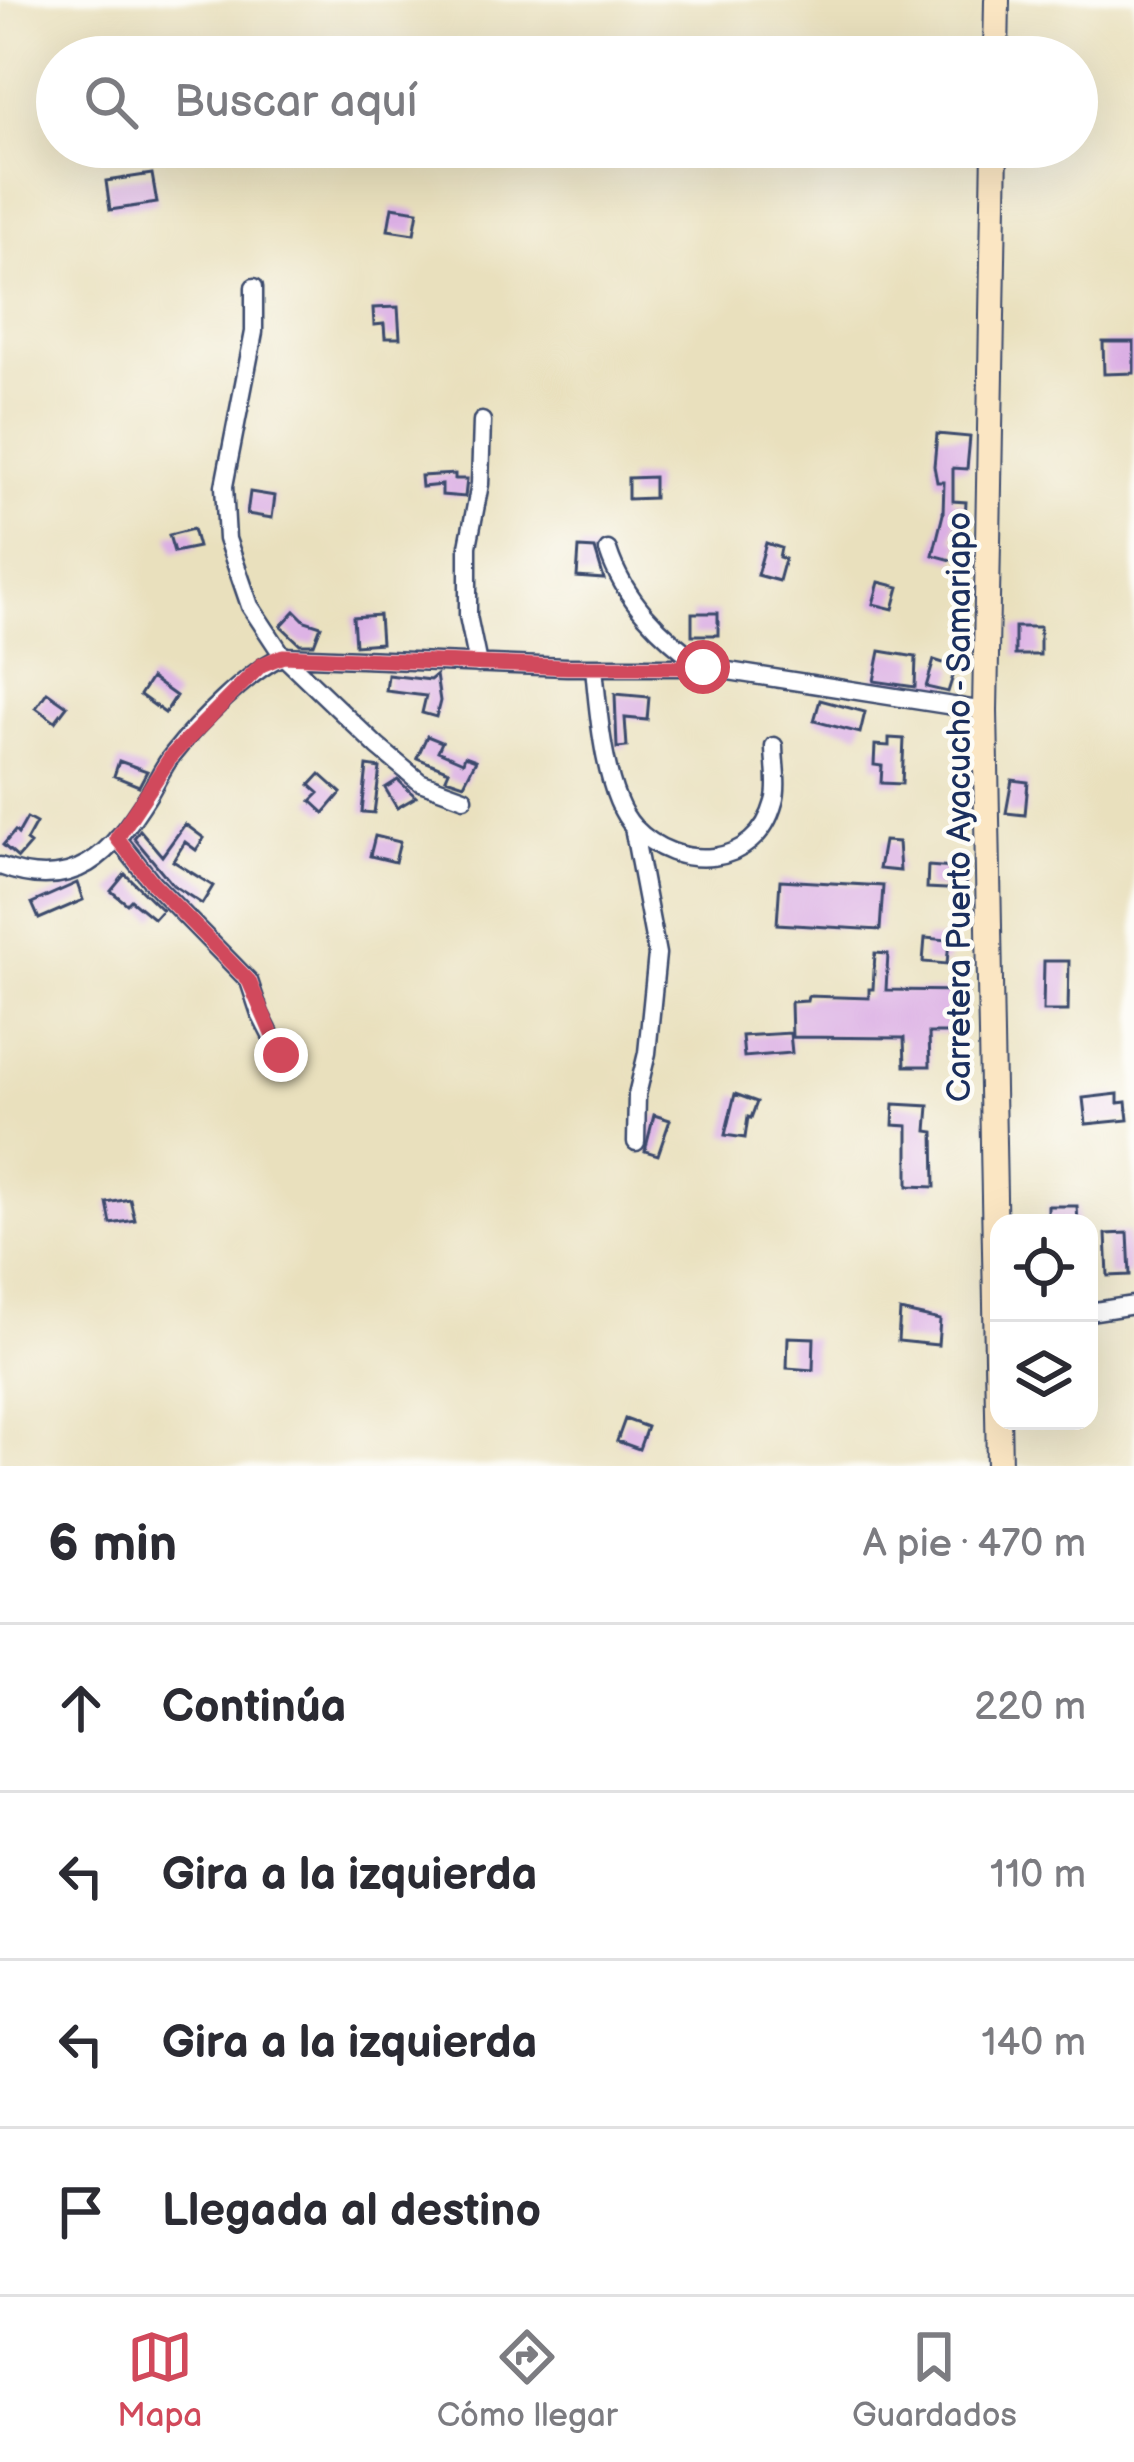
<!DOCTYPE html>
<html lang="es">
<head>
<meta charset="utf-8">
<style>
	:root { --surface:#fff; --page:#f2f2f3; --text:#2b2b33; --muted:#7c7c81; --line:#e1e1e2; --accent:#d1495b }
	body { margin:0; font-family:"Balsamiq Sans",sans-serif; background:var(--page); color:var(--text) }
	.controls { position:absolute; right:36px; bottom:36px; display:grid; overflow:hidden; border-radius:24px; box-shadow:0 12px 48px #0002 }
	.controls button { width:108px; height:108px; display:grid; place-items:center; padding:0; border:0; border-bottom:3px solid var(--line); background:var(--surface); color:var(--text); font:60px sans-serif }
	.stop { position:absolute; width:36px; height:36px; margin:-27px; border:9px solid #d1495b; border-radius:50%; background:#fff }
	.stop.end { background:#d1495b; border-color:#fff; box-shadow:0 3px 12px #0008 }
	.list { margin:0; padding:0; list-style:none }
	h2 { display:flex; justify-content:space-between; align-items:center; height:156px; margin:0; padding:0 48px; font-size:51px }
	h2 small { font-size:39px; font-weight:400; color:var(--muted) }
	.list li { display:grid; grid-template-columns:78px 1fr auto; gap:36px; align-items:center; box-sizing:border-box; height:168px; padding:0 48px; border-top:3px solid var(--line) }
	.list b { display:block; font-size:45px; white-space:nowrap }
	.list em { font-size:39px; font-style:normal; color:var(--muted) }
	.icon { flex:none; width:66px; height:66px; fill:none; stroke:currentColor; stroke-width:2; stroke-linecap:round; stroke-linejoin:round }
	.map { position:relative; flex:none; width:1134px; height:1466px; overflow:hidden }
	.search { position:absolute; background:var(--surface); box-shadow:0 12px 48px #0002; left:36px; right:36px; top:36px; height:132px; display:flex; align-items:center; gap:30px; box-sizing:border-box; padding:0 42px; border-radius:66px; color:var(--muted); font-size:45px }
	.sheet { height:828px; background:var(--surface) }
	nav { display:flex; justify-content:space-around; align-items:center; box-sizing:border-box; height:168px; border-top:3px solid var(--line); background:var(--surface); font-size:33px; color:var(--muted) }
	nav a { display:grid; justify-items:center; gap:6px }
	nav .on { color:var(--accent) }
	.map>svg:first-child { display:block }
	.building { fill:#dbafe4 }
	.lines { fill:none; stroke-linecap:round; stroke-linejoin:round }
	.street-casing { stroke:#3a4a6c; stroke-width:21 }
	.secondary-casing { stroke:#3a4a6c; stroke-width:28 }
	.street { stroke:#fff; stroke-width:16 }
	.secondary { stroke:#fbe6c3; stroke-width:24 }
	.route { stroke:#d1495b; stroke-width:15 }
	.labels { text-anchor:middle; stroke-width:9; stroke-linejoin:round; paint-order:stroke }
	.street-label { font-size:33px; fill:#1b2f5e; stroke:#fdfcf7 }
</style>
</head>
<body>
<div class="map">
<svg width="1134" height="1466" viewBox="0 0 1134 1466">
	<rect width="100%" height="100%" fill="#fdfcf7"/>
	<filter id="ink" filterUnits="userSpaceOnUse"><feTurbulence type="fractalNoise" baseFrequency=".00833" numOctaves="2"/><feDisplacementMap in="SourceGraphic" scale="24" xChannelSelector="R" yChannelSelector="G"/><feConvolveMatrix kernelMatrix="1 2 1 2 8 2 1 2 1" color-interpolation-filters="sRGB"/></filter>
	<filter id="wash" filterUnits="userSpaceOnUse"><feTurbulence type="fractalNoise" baseFrequency=".004" numOctaves="4" result="noise"/><feDisplacementMap in="SourceGraphic" scale="48" xChannelSelector="R" yChannelSelector="G"/><feGaussianBlur stdDeviation="2.7" result="paint"/><feColorMatrix in="noise" values="0 0 0 0 0 0 0 0 0 0 0 0 0 0 0 0 0 1.4 0 .05"/><feComposite in="paint" operator="in"/></filter>
	<g filter="url(#wash)">
		<rect width="100%" height="100%" fill="#e9e0bd"/>
		<g id="blocks">
			<path class="building" d="M152,174L157,203L110,210L106,181Z
				M392,207L418,211L414,234L388,230Z
				M398,307L400,338H385L384,324L374,325L373,308Z
				M1103,342H1134V373L1104,374Z
				M937,434L970,437L967,469L953,468V501L966,502L965,517L958,516L952,539L960,541L955,561L933,555L943,514L944,482H937L934,466Z
				M455,474V479H467L465,497L442,495V485L422,487L421,476Z
				M654,477V498L628,499V478Z
				M250,492L275,496L272,518L247,514Z
				M193,529L198,547L174,552L169,535Z
				M766,543L781,548L779,557L785,559L779,581L757,575Z
				M579,548L595,549L604,579L577,577Z
				M879,582L899,587L893,609L873,604Z
				M295,611L305,621L321,626L314,644H300L281,626Z
				M692,613H718V635H692Z
				M379,615L381,643L355,645L353,617Z
				M1015,627H1040V655H1015Z
				M880,651L916,657L915,687L874,681Z
				M934,660L956,667L948,692L926,687Z
				M388,675L430,680L436,675L440,701L436,717L422,713L426,696L386,691Z
				M151,678L176,696L165,713L140,695Z
				M47,692L67,706L55,722L36,708Z
				M615,694L649,697L647,720L625,718L627,747L617,748Z
				M820,700L865,712L860,733L814,721Z
				M427,736L442,742L438,751L463,762L465,756L476,760L464,784L446,778L449,771L417,758Z
				M889,738L904,739L902,784L881,783L882,766L874,765L875,745L889,746Z
				M119,761L147,771L139,786L114,776Z
				M367,766L380,768L374,813L362,812Z
				M320,774L341,793L324,813L311,801L319,793L310,785Z
				M398,780L416,797L397,808L385,788Z
				M1012,780L1028,782L1025,815L1006,813Z
				M27,818L36,823L26,841L30,844L18,858L3,845L15,831L18,834Z
				M185,824L204,838L196,850L185,842L173,861L213,886L202,904L173,885L134,838L140,830L162,856Z
				M375,836L400,842L395,862L370,856Z
				M884,841L898,842L900,871L879,869Z
				M928,866L966,869L965,890L927,888Z
				M125,874L162,910L154,919L131,900L127,904L111,891Z
				M780,880L883,886L880,930L777,924Z
				M77,883L83,900L39,919L32,903Z
				M925,938L949,940L947,964L923,962Z
				M875,953L888,954L886,990L968,991L966,1010L949,1008V1033H929L930,1066H905L904,1038L792,1037L791,1002L807,1001L808,996L869,998V989H873Z
				M1044,961H1069L1068,1011H1043Z
				M790,1033L792,1053L744,1057L742,1036Z
				M735,1094L757,1102L751,1118L748,1117L745,1138L725,1135Z
				M1118,1094V1103L1126,1102L1128,1120L1086,1124L1083,1098Z
				M894,1104L929,1106L927,1131L934,1132L935,1187L908,1186V1126L893,1125Z
				M654,1115L670,1120L658,1155L645,1151Z
				M130,1199L135,1220L111,1224L107,1203Z
				M1048,1206H1077L1078,1223H1048Z
				M1128,1233L1130,1275L1108,1276L1106,1234Z
				M900,1311L940,1320L938,1345L898,1341Z
				M788,1337L814,1338L813,1370L787,1368Z
				M625,1419L647,1427L639,1449L617,1441Z"/>
		</g>
	</g>
	<g filter="url(#ink)">
		<use href="#blocks" fill-opacity="0" stroke="#3a4a6c" stroke-width="3"/>
		<g class="lines">
			<g class="street-casing">
				<path id="street" d="M254,287V332L224,486L227,539L250,606L283,656L378,747L420,782L464,798
					M608,550C624,600 661,636 703,666
					M478,664L468,616V546L480,484L482,421
					M594,667C598,709 604,796 634,827C678,873 756,869 774,802C779,786 774,763 774,746
					M633,827L657,954L647,1053L637,1095L636,1142
					M117,838L152,882L249,981L260,1014L281,1055
					M0,866C74,894 111,855 149,794C157,781 163,766 173,754C196,724 250,670 283,656L567,667H703L985,711
					M1089,1312L1134,1305"/>
			</g>
			<g class="secondary-casing">
				<path id="secondary" d="M996,57L997,0
					M995,147L985,711L999,1466"/>
			</g>
			<use href="#street" class="street"/>
			<use href="#secondary" class="secondary"/>
		</g>
	</g>
	<g class="lines" filter="url(#ink)">
		<path class="route" d="M281,1055L249,981L152,882L117,838L172,755L261,665L283,656L567,667H703"/>
	</g>
	<g class="labels">
		<g class="street-label">
			<text transform="translate(958 807) rotate(-90)" y="12">Carretera Puerto Ayacucho - Samariapo</text>
		</g>
	</g>
</svg>
<div class="controls">
<button><svg class="icon" aria-label="locate" viewBox="0 0 24 24"><circle cx="12" cy="12" r="6"/><path d="M12 2v4M12 18v4M2 12h4M18 12h4"/></svg></button>
<button><svg class="icon" aria-label="layers" viewBox="0 0 24 24"><path d="M12 4l9 5-9 5-9-5zM3 14l9 5 9-5"/></svg></button>
</div>
<div class="stop" style="left:703px;top:667px"></div>
<div class="stop end" style="left:281px;top:1055px"></div>
<div class="search"><svg class="icon" aria-label="search" viewBox="0 0 24 24"><circle cx="10" cy="10" r="6"/><path d="M15 15l6 6"/></svg>Buscar aquí</div>
</div>
<section class="sheet">
<h2>6 min<small>A pie · 470 m</small></h2>
<ul class="list">
<li><svg class="icon" aria-label="ahead" viewBox="0 0 24 24"><path d="M12 20V5M6 11l6-6 6 6"/></svg><div><b>Continúa</b></div><em>220 m</em></li>
<li><svg class="icon" aria-label="left" viewBox="0 0 24 24"><path d="M17 20v-9H6M10 6l-5 5 5 5"/></svg><div><b>Gira a la izquierda</b></div><em>110 m</em></li>
<li><svg class="icon" aria-label="left" viewBox="0 0 24 24"><path d="M17 20v-9H6M10 6l-5 5 5 5"/></svg><div><b>Gira a la izquierda</b></div><em>140 m</em></li>
<li><svg class="icon" aria-label="arrive" viewBox="0 0 24 24"><path d="M6 21V4h12l-3 4 3 4H6"/></svg><div><b>Llegada al destino</b></div></li>
</ul>
</section>
<nav>
<a class="on"><svg class="icon" aria-label="map" viewBox="0 0 24 24"><path d="M3 6l6-2 6 2 6-2v14l-6 2-6-2-6 2zM9 4v14M15 6v14"/></svg>Mapa</a>
<a><svg class="icon" aria-label="directions" viewBox="0 0 24 24"><path d="M12 3l9 9-9 9-9-9zM9 14v-3h6M13 9l2 2-2 2"/></svg>Cómo llegar</a>
<a><svg class="icon" aria-label="saved" viewBox="0 0 24 24"><path d="M7 4h10v16l-5-4-5 4z"/></svg>Guardados</a>
</nav>
</body>
</html>
